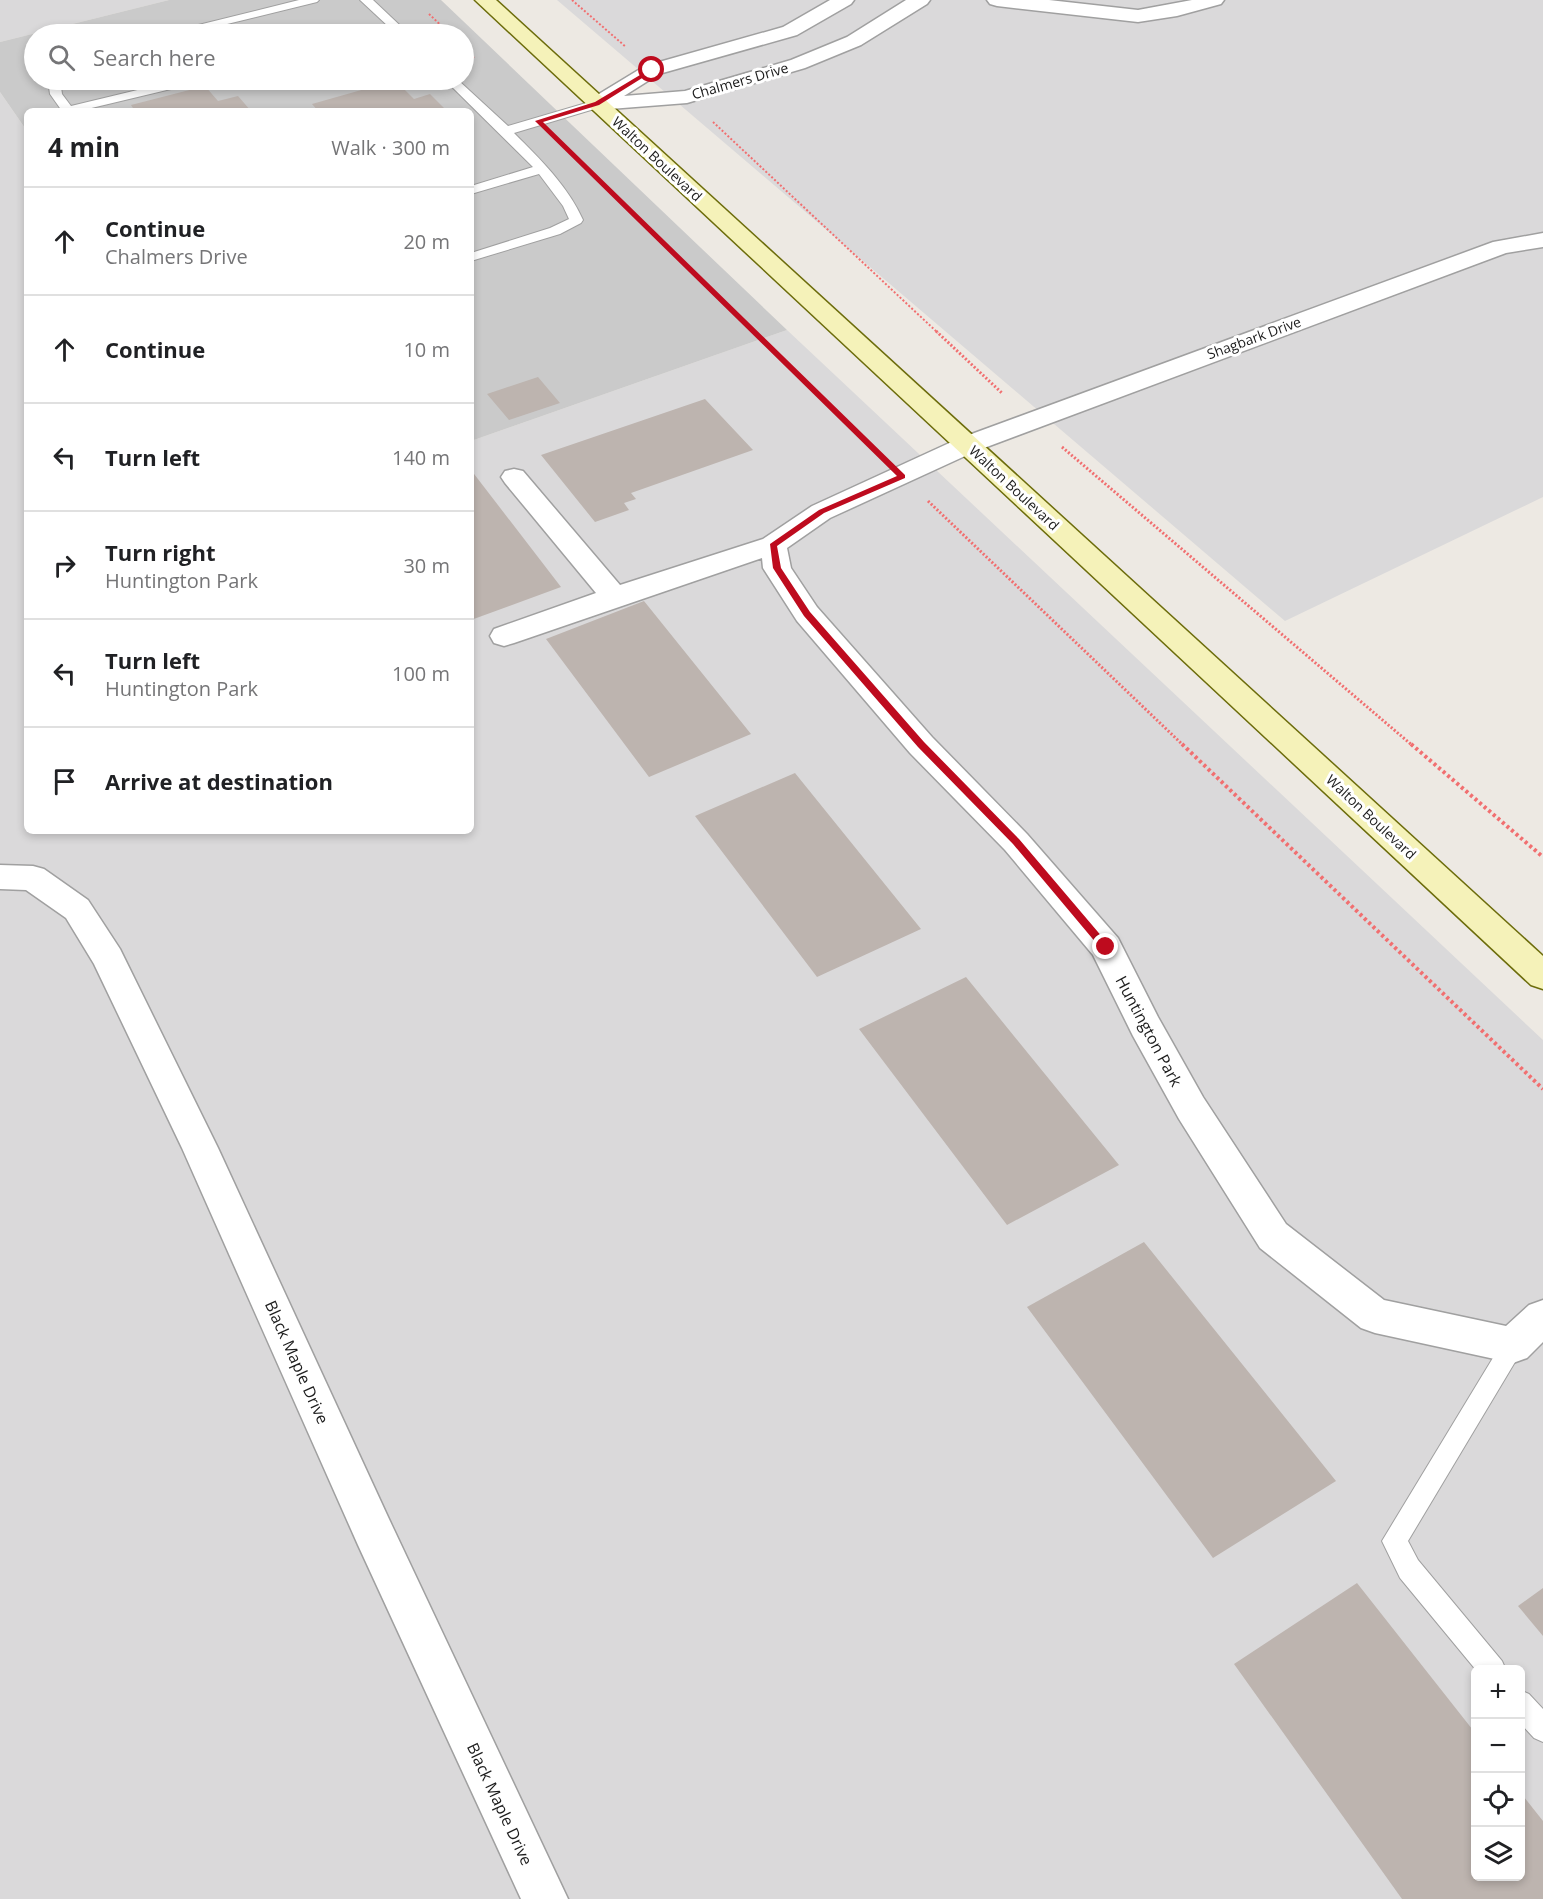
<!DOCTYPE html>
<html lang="en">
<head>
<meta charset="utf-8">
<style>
	:root { --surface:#fff; --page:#f2f2f2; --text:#202124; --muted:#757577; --line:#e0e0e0 }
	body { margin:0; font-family:"Open Sans",sans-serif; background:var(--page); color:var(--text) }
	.controls { position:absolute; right:18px; bottom:18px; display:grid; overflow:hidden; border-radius:9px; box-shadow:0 3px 9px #0003 }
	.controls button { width:54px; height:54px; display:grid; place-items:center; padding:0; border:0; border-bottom:2px solid var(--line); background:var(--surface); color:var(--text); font:30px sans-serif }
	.stop { position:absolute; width:18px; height:18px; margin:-14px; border:4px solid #be0b1e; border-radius:50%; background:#fff }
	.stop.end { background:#be0b1e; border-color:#fff; box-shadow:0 2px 6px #0008 }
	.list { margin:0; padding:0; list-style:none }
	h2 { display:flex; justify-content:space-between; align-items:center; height:78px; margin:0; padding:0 24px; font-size:26px }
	h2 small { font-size:20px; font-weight:400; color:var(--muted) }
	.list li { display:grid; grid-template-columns:39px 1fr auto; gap:18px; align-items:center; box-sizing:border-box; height:108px; padding:0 24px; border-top:2px solid var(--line) }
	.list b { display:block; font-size:22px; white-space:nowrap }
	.list p { margin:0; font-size:20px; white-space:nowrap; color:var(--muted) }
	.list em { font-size:20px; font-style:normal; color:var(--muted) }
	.icon { flex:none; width:33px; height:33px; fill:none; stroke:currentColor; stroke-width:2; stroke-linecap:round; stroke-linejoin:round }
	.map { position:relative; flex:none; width:1543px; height:1899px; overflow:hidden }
	.search { position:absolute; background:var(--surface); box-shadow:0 3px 9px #0003; left:24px; top:24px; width:450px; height:66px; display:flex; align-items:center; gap:15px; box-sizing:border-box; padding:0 21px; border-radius:33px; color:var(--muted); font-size:22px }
	.panel { position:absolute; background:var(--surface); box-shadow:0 3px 9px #0003; left:24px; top:108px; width:450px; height:726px; border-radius:9px }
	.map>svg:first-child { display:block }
	.residential { fill:#dad9da; fill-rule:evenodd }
	.religious { fill:#cacaca; fill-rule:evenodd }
	.building { fill:#bdb4af }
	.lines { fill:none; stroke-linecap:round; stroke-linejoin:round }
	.lane-casing { stroke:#a0a0a0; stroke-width:2 }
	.street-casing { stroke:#a0a0a0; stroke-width:3 }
	.secondary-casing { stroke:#6c6c0b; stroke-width:3 }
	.path-far2 { stroke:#f16f70; stroke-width:2; stroke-dasharray:2 2; stroke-linecap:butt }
	.path-far1 { stroke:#f16f70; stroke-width:3; stroke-dasharray:2 2; stroke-linecap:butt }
	.path { stroke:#f16f70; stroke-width:4; stroke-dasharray:3 3; stroke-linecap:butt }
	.lane { fill:#fff; fill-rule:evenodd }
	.street { fill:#fff; fill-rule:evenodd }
	.secondary { fill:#f5f2b9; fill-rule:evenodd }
	.route { fill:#be0b1e }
	.labels { text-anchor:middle; stroke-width:6; stroke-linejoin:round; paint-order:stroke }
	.far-street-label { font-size:14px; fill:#1c1c1c; stroke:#fff }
	.street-label { font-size:16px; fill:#1c1c1c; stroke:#fff }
</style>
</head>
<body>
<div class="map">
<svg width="1543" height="1899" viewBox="0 0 1543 1899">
	<rect width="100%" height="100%" fill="#ede9e3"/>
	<path class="residential" d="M0,0H169L0,42Z
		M557,0H1543V497L1285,621Z
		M0,92L27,131V831H471V441L787,330L1543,1040V1899H0ZM1476,1670H1520V1876H1476Z"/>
	<path class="religious" d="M169,0H441L787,330L471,441V111H27V131L0,92V42ZM34,34H464V80H34Z"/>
	<path class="building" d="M379,85L404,89L414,99L430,94L447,111H318L312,104Z
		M205,86L218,101L238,96L251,111H135L131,105Z
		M538,377L560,403L509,420L487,394Z
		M705,399L753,450L631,493L636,499L624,503L629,510L595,522L541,455Z
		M471,470L561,587L471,620Z
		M644,601L751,734L649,777L546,639Z
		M795,773L921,929L817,977L695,816Z
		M966,977L1119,1165L1007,1225L859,1029Z
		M1144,1242L1336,1481L1213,1558L1027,1307Z
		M1357,1583L1476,1734V1876H1520V1792L1543,1821V1899H1402L1234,1664Z
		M1543,1588V1636L1518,1606Z"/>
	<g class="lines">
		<g class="lane-casing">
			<path id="lane" d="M299,0H319L317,2L186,34H168L170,32Z
				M360,0H373L409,34H368L370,32L389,27Z
				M48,80H60L62,94L71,106L179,80H198L196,83L79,111H62L50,94Z
				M445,80H458L508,126L593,101H601L603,104L601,107L514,133C540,159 568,186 583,220L581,223L560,234L471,261V253L550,228L569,219L563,206L539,174L471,194V186L533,167Z
				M1513,1334L1521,1338L1524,1345L1521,1352L1408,1541L1418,1560L1502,1661L1506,1670H1476L1400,1578L1382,1541L1505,1338Z
				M1520,1690L1529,1694L1543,1709V1742L1534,1738L1520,1723Z"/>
		</g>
		<g class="street-casing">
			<path id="street" d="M830,0H854L851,4L797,35L659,74L624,96L685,91L791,60L847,37L906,0H930L927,4L861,45L805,68L687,103L597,110L590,108L587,104L594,97L645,66L783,27Z
				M987,0H1049L1138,10L1192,0H1224L1221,4L1177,16L1138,22L997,6L990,4Z
				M1543,233V247L1506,253L976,451L830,518L787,548L791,568L817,607L932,737L1027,834L1118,938L1158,1017L1203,1097L1286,1224L1384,1300L1506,1326L1529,1305L1543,1300V1342L1527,1358L1513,1363L1375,1333L1361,1328L1260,1248L1179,1119L1133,1036L1093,955L1005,850L910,753L797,621L763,568L762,558L514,643L504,646L494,643L490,636L494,629L596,593L505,483L501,477L505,471L514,469L523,471L620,585L763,539L812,506L958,439L1493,242Z
				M0,865L33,866L44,869L88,900L120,949L218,1148L388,1517L568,1899H521L358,1545L182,1148L94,964L66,918L26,890L0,889Z"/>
		</g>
		<g class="secondary-casing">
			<path id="secondary" d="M475,0H496L1543,956V989L1531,985Z"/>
		</g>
		<path class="path-far2" d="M572,0L626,47
			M429,14L450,34
			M464,48L474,58
			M713,122L938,333
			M584,166L755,333"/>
		<path class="path-far1" d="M753,331L875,450
			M936,331L1003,394
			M1062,447L1413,746
			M928,501L1184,746"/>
		<path class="path" d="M1182,744L1543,1089
			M1411,744L1543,857"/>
		<use href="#lane" class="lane"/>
		<use href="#street" class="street"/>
		<use href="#secondary" class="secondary"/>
	</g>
	<path class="route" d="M650,69L655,70L599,105L543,122L905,475V478L824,513L777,546L781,568L810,612L924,742L1019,839L1109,945V950H1102L1013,844L918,747L804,616L773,568L770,544L819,510L897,476L535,121L595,102Z"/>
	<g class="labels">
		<g class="far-street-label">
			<text transform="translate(740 81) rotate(-16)" y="5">Chalmers Drive</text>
			<text transform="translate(657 159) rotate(43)" y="5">Walton Boulevard</text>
			<text transform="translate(1254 338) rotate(-20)" y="5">Shagbark Drive</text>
			<text transform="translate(1014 488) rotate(43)" y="5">Walton Boulevard</text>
			<text transform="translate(1371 817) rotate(43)" y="5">Walton Boulevard</text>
		</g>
		<g class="street-label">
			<text transform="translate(1149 1031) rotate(62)" y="6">Huntington Park</text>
			<text transform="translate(297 1362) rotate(66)" y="6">Black Maple Drive</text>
			<text transform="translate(500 1804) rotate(65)" y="6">Black Maple Drive</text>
		</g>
	</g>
</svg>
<div class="controls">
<button>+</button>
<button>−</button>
<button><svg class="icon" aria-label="locate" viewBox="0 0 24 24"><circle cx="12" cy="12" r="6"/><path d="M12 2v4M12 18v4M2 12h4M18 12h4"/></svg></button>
<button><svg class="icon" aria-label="layers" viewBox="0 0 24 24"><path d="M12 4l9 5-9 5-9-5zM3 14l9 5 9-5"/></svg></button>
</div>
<div class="stop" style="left:652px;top:70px"></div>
<div class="stop end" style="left:1106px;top:947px"></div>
<div class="search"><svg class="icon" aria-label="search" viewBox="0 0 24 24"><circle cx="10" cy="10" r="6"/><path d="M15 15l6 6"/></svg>Search here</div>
<section class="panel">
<h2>4 min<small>Walk · 300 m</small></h2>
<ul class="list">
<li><svg class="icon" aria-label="ahead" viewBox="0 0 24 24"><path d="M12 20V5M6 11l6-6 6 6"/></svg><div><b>Continue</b><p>Chalmers Drive</p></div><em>20 m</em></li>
<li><svg class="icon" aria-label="ahead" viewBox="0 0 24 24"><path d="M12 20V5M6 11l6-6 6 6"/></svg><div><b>Continue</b></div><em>10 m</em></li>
<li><svg class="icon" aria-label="left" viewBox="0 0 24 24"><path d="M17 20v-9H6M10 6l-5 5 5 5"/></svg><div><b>Turn left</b></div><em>140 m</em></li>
<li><svg class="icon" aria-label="right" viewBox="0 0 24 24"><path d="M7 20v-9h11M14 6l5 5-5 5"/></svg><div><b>Turn right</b><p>Huntington Park</p></div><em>30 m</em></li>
<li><svg class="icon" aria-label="left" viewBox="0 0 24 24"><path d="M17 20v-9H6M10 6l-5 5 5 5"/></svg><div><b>Turn left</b><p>Huntington Park</p></div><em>100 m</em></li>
<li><svg class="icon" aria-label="arrive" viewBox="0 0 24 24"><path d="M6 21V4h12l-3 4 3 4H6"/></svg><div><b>Arrive at destination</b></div></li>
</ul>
</section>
</div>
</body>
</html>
